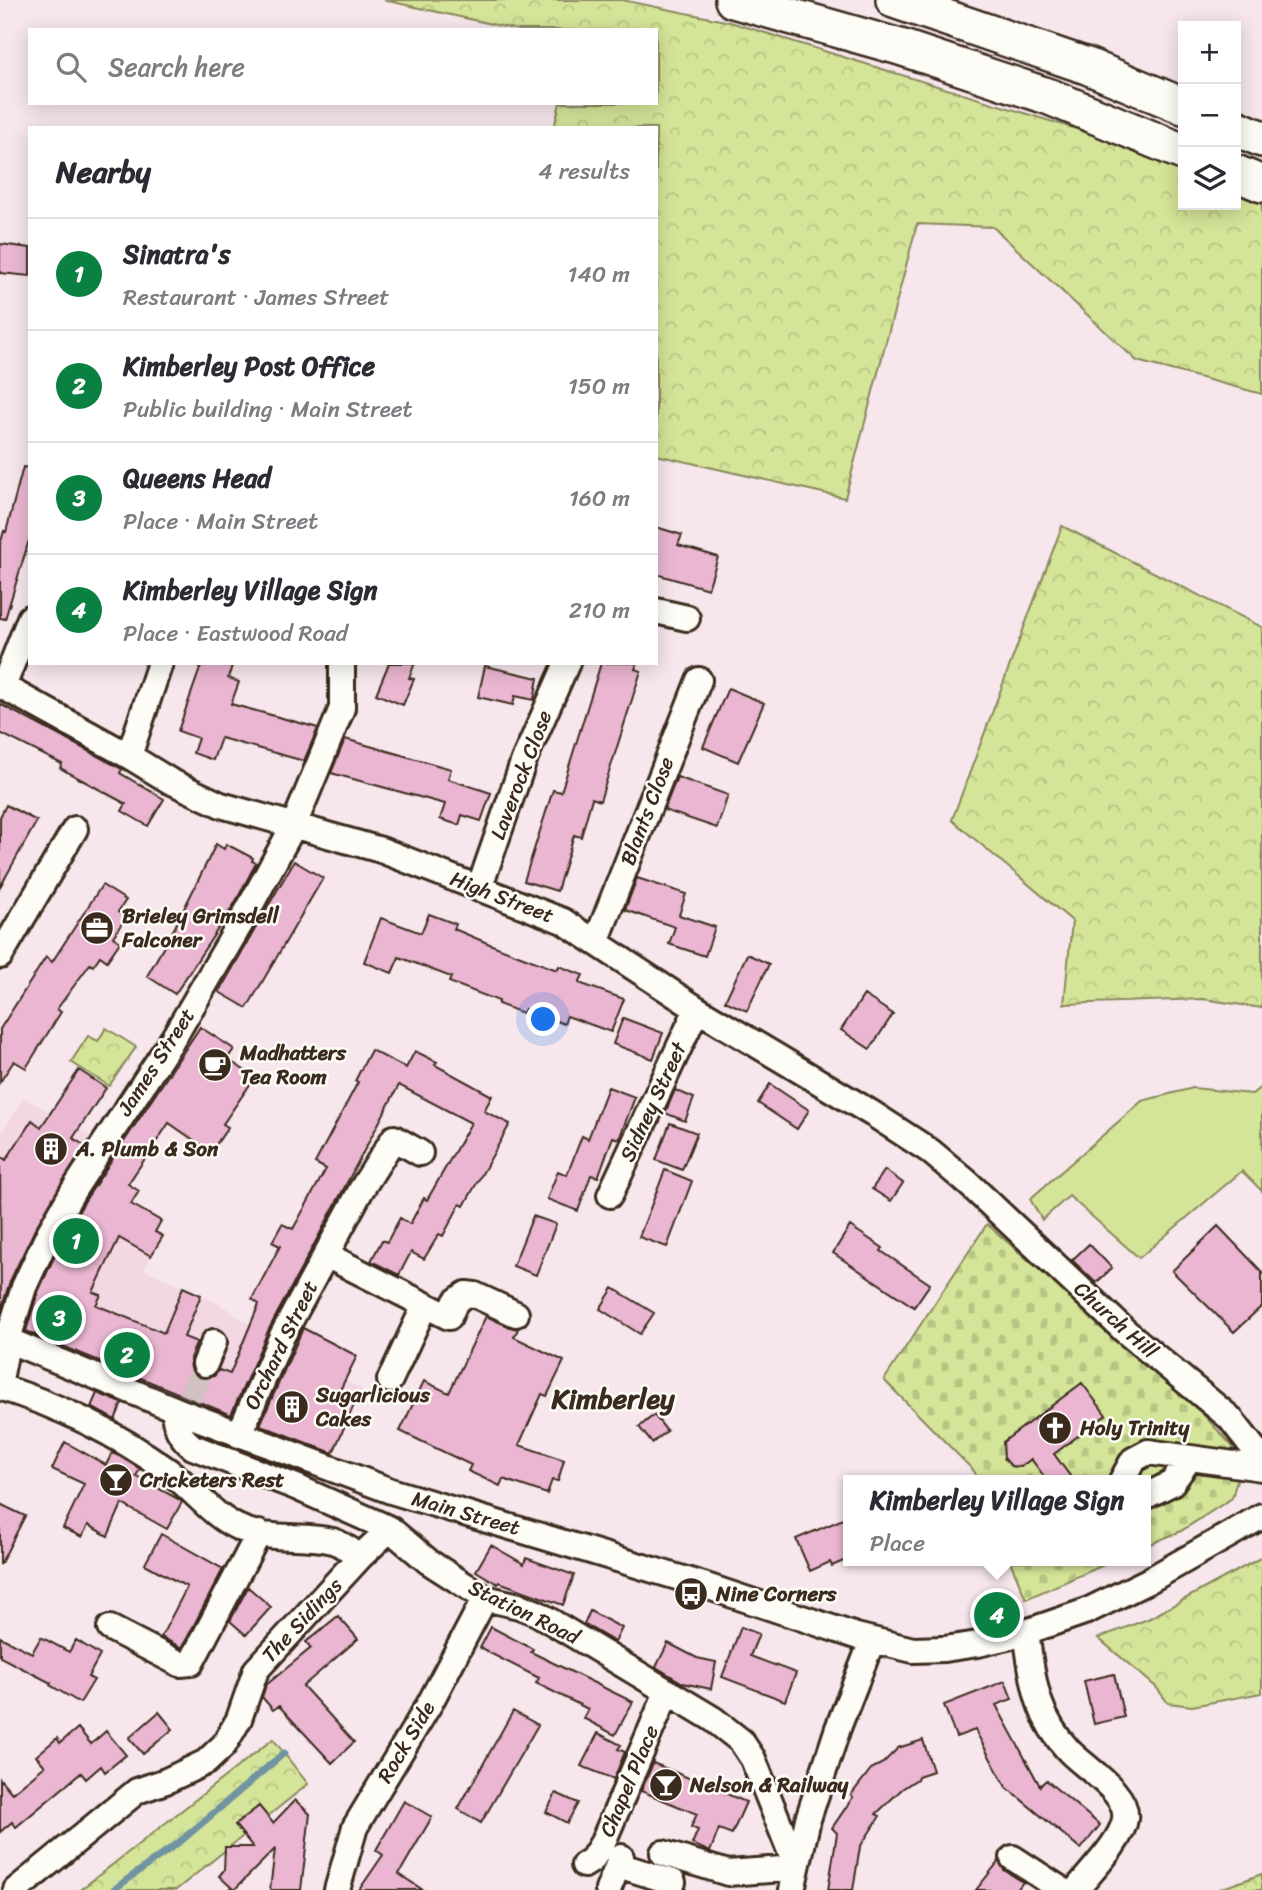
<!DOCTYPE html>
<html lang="en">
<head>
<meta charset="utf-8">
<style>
	:root { --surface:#fff; --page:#f2f2f3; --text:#2b2b33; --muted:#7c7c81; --line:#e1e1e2; --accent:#0b8043 }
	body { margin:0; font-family:Sriracha,sans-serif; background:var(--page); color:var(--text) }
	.controls { position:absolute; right:21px; top:21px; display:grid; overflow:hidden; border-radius:0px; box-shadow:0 4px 18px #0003 }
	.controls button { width:63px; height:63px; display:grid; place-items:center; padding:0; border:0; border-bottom:2px solid var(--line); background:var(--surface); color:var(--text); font:35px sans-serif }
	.you { position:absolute; left:544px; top:1020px; width:24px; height:24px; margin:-18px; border:5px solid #fff; border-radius:50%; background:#1a73e8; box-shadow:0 0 0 10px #1a73e833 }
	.badge { display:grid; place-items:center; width:46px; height:46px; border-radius:50%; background:var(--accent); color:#fff; font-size:23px; font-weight:700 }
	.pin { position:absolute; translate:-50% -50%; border:4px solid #fff; box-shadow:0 2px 7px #0006 }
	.popup { position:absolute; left:843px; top:1475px; width:308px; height:91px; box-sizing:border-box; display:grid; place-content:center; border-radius:0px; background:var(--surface); filter:drop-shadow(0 2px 5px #0005); font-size:23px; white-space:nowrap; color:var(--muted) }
	.popup b { font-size:26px; color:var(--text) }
	.popup::after { content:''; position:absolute; left:50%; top:100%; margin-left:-14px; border:14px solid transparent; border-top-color:var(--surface) }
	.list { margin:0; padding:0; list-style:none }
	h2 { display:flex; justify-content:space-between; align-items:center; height:91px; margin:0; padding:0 28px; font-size:30px }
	h2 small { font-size:23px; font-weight:400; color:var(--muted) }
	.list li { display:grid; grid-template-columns:46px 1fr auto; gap:21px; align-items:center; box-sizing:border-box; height:112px; padding:0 28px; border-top:2px solid var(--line) }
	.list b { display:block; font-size:26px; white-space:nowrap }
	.list p { margin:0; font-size:23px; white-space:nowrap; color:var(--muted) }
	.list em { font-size:23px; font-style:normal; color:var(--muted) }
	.icon { flex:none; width:38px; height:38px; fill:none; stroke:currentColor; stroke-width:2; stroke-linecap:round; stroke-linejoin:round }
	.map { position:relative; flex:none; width:1262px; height:1890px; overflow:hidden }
	.search { position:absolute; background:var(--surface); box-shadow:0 4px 18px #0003; left:28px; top:28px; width:630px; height:77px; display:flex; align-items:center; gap:18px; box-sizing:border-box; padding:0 24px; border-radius:0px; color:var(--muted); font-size:26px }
	.panel { position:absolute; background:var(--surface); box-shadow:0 4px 18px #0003; left:28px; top:126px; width:630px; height:539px; border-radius:0px }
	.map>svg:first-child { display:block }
	.built { fill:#f3d8e4 }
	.green { fill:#d4e498; stroke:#88875b; stroke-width:2 }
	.forest { fill:url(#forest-crowns); stroke:#88875b; stroke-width:2 }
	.cemetery { fill:url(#cemetery-stones); stroke:#88875b; stroke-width:2 }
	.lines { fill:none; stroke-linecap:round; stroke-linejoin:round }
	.stream { stroke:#7293a1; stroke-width:7 }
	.building { fill:#eab6d1; stroke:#3b2a1e; stroke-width:2 }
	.minor-tunnel { stroke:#d1c1c3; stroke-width:24; stroke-dasharray:24 12; stroke-linecap:butt }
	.minor-casing { stroke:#3b2a1e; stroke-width:30 }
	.highway-casing { stroke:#3b2a1e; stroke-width:40 }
	.minor { stroke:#fdfcf7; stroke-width:24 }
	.highway { stroke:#fdfcf7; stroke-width:35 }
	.labels { text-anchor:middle; stroke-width:5; stroke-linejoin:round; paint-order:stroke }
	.street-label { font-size:21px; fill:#3b2a1e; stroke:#fdfcf7 }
	.poi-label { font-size:21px; font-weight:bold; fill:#3b2a1e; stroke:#fdfcf7; text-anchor:start }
	.district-label { font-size:28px; font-weight:bold; fill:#3b2a1e; stroke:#fdfcf7 }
</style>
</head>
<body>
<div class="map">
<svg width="1262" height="1890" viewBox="0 0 1262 1890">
	<defs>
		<pattern id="forest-crowns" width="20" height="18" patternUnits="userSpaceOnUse" patternTransform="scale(1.75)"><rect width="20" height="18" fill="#d4e498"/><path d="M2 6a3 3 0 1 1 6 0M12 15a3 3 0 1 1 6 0" fill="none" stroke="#b7c483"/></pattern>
		<pattern id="cemetery-stones" width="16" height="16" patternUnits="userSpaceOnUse" patternTransform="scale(1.75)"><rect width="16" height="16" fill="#d4e498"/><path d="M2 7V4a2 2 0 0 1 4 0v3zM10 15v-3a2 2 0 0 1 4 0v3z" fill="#b7c483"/></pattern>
	</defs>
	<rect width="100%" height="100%" fill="#f7e7ec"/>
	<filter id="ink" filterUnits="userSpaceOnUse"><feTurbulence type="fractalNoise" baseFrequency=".0143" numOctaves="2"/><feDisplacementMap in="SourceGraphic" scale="14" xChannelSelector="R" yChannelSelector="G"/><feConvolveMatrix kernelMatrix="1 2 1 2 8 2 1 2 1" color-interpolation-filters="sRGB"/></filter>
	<g filter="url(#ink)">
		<path class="built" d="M24,1097L94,1138L84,1194L163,1236L144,1269L218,1303L251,1325L269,1334L265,1344L288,1351L362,1389L330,1460L0,1331V1135Z"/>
		<path class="green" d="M1262,1086V1191L1242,1171L1139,1258L1069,1196L1042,1220L1030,1199L1142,1101L1193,1088L1252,1094Z"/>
		<path class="forest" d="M384,0H622L730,22L1115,141L1183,170V205H1236V192L1262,203V394L1137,361L993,227L917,224L845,498L656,455V128H554L560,103H656V30H518Z
			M1062,526L1262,627V1008L1203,999L1064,1004L1072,921L952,820Z
			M106,1028L136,1047L109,1086L71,1062L88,1036L98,1041Z
			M1262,1557V1693L1192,1706L1168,1703L1156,1687L1098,1638L1148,1619Z
			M273,1739L308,1784L176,1890H80Z
			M1262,1874V1890H1217Z"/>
		<path class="cemetery" d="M987,1224L1203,1414L1243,1458L1232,1498L1181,1531L1146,1546V1480H978L974,1471L884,1380Z
			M1010,1561H1113L1026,1599Z"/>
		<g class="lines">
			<path class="stream" d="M113,1890L182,1840L284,1753"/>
		</g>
		<path class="building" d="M0,244L30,248V276L0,273Z
			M23,467L30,468V537L5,619L0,618V545L4,531L6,532Z
			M656,527L682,535L678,545L718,557L708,589L656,574Z
			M202,663H233L228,678L239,682L231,704L318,728L304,761L221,738L213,760L193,753L198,738L178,731Z
			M389,663H415L409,678L414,679L403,705L376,694Z
			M601,663H637L635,669L641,671L600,801L592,798L581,837L574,835L557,891L524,881L553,790L561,792Z
			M485,666L538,678L534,700L515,696L513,705L478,697Z
			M728,688L764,703L738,762L703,747Z
			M0,704L122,769L120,773L164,799L148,826L122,811L126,804L60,768L62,764L0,733Z
			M345,739L451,769L448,779L491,793L481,821L462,815L459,825L440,819L445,804L331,773Z
			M677,777L728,795L717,828L664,810Z
			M6,805L37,821L0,887V817Z
			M216,844L224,849L226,844L253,858L252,861L256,863L235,903L175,994L147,976L175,927Z
			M294,861L323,878L247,1008L219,992Z
			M637,878L686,894L679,915L715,927L705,956L669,944L675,927L625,910Z
			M102,885L126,900L118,912L126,917L113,937L120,942L107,961L100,956L93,966L90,964L57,1009L61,1012L26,1068L14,1061L0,1082V1029L46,957L52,962Z
			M429,914L456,924L454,929L492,945L557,970L559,966L583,975L579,983L624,999L611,1032L567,1016L564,1024L525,1009L523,1013L498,1004L499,1001L449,982L451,977L399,957L392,973L364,962L381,918L421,933Z
			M747,954L769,964L747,1011L725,1001Z
			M864,995L893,1014L870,1049L841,1030Z
			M623,1018L663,1033L653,1059L613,1044Z
			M200,1027L234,1049L227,1059L255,1077L223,1124L228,1127L211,1152L169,1123L128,1184L139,1191L131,1204L161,1221L155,1232L163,1236L151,1256L119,1238L93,1292L101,1295L96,1305L164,1333L183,1287L201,1295L184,1337L197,1342L190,1358V1365L193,1373L200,1378L214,1376L219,1370L230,1374L259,1304L252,1299L280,1246L272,1242L282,1224L293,1229L326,1169L315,1163L358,1082L355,1081L371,1050L406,1068L415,1051L437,1062L435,1065L492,1096L484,1111L510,1124L464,1206L460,1204L443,1236L439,1234L424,1259L411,1252L399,1275L371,1261L382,1240L387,1242L400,1218L410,1224L424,1198L427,1200L471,1123L399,1085L269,1329L231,1415L26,1331L38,1292L62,1240L86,1199Z
			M79,1070L106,1088L73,1138L85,1146L36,1227L10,1281L1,1310L0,1156L6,1160L32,1120L41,1127Z
			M770,1084L809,1110L797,1129L758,1103Z
			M608,1087L635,1097L619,1139L613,1137L598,1177L591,1175L578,1211L547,1199L558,1171L567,1175L582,1136L588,1139Z
			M675,1090L694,1098L685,1121L665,1113Z
			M670,1123L697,1133L682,1170L656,1160Z
			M665,1170L692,1181L667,1247L639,1237Z
			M885,1170L903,1183L891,1201L872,1189Z
			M533,1216L556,1224L536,1275L513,1266Z
			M850,1226L883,1248L881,1251L930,1284L914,1307L833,1253Z
			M1218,1226L1262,1272V1306L1234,1332L1172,1271Z
			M1089,1244L1112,1268L1096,1283L1072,1260Z
			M613,1288L654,1313L640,1334L600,1309Z
			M486,1316L510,1327L518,1329L514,1337L564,1361L547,1396L542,1394L519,1445L564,1460L558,1481L552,1480L547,1494L503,1479L500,1486L468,1471L471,1465L400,1431L424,1381L449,1393Z
			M303,1328L357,1356L340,1390L357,1398L333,1453L260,1425Z
			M1082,1383L1106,1415L1054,1454L1073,1480H1047L1031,1459L1021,1467L1011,1466L1004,1458L1003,1442Z
			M97,1393L122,1403L115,1420L91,1407Z
			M654,1415L667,1431L652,1443L639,1427Z
			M65,1442L106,1465L112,1453L119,1456L140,1469L136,1476L180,1500L182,1502L167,1529L122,1504L108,1536L88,1525L82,1537L63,1528L84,1484L52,1469Z
			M0,1504L25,1516L0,1565Z
			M843,1519L848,1530V1559L832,1566L830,1562L810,1571L796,1539Z
			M161,1534L223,1569L182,1648L161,1637L187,1587L145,1564Z
			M491,1545L524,1564L526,1558L574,1575L563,1605L499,1582L498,1584L476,1571Z
			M248,1587L271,1607L246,1635L230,1621Z
			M590,1611L622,1628L615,1642L584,1624Z
			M338,1616L358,1639L303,1686L354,1742L332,1763L279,1706L273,1710L262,1697L266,1685L311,1648L306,1642Z
			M491,1627L533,1649L531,1652L633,1702L615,1735L583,1718L588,1709L536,1683L539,1678L480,1648Z
			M741,1627L759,1634L750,1656L796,1673L785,1701L722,1677Z
			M0,1637L32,1653L41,1637L69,1652L76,1640L100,1655L88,1677L94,1680L80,1703L50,1685L51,1683L0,1657Z
			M668,1643L697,1658L716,1662L711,1689L683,1683L656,1667Z
			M1114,1674L1124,1717L1094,1724L1084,1681Z
			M1005,1681L1012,1699L996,1705L1040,1786L1046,1780L1100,1825L1081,1849L1006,1787L975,1730L956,1737L944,1705Z
			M513,1711L538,1725L481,1823L458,1809Z
			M159,1712L173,1729L143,1754L129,1738Z
			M78,1728L91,1744L106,1731L126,1755L105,1772L101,1766L86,1779L81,1773L16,1827L12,1822L0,1832V1779L12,1793L45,1766L36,1756L57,1738L60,1743Z
			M598,1733L621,1745L618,1749L625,1752L614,1779L581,1766Z
			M923,1740L933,1771L918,1776L917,1779L902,1789L876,1814L880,1816L860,1847L853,1890H828L837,1833L832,1828L853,1797L851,1795L871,1769L883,1763L898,1748Z
			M653,1763L746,1802L732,1834L719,1829L710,1852L692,1844L698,1830L691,1827L697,1814L641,1791Z
			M556,1793L578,1803L567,1823L546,1812Z
			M295,1800L310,1814L301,1890H270L275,1849L234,1890L219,1876L224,1870L225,1847H253L235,1825L259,1806L273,1823Z
			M404,1801L432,1817L399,1874L423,1890H359L383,1855L376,1850Z
			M999,1861L1004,1870L1023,1882L1017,1890H976Z"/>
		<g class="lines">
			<path class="minor-tunnel" d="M190,1398L205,1364"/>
			<g class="minor-casing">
				<path id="minor" d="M656,611L687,618
					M0,685L129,756L170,781L221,805L381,850L563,921L697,1009L873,1114L930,1151L968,1183L1125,1331L1230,1418L1262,1459
					M3,687L30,618
					M129,756L160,663
					M479,889L524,760L567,663
					M596,942L699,680
					M0,956L75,829
					M610,1195L697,1009
					M326,1255L449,1317L456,1301L466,1294L475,1295L516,1314
					M0,1337L184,1413L391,1491L700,1584L856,1636L913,1650L944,1649L978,1644L1020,1634L1087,1611L1148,1581L1262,1516
					M205,1364L214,1342
					M0,1380L8,1339L24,1287L49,1233L73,1191L174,1037L242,921L294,825L342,708V663
					M390,1380L425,1305
					M0,1387C62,1407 114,1432 167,1470C193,1488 213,1518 242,1529C271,1541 303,1534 333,1541C343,1544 352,1551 360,1557
					M174,1409C174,1426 180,1437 193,1447L296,1487L390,1529L429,1562L485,1598L519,1606L537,1613L713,1719L741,1741L753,1759L797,1868
					M239,1435L282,1336L361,1190L394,1138L420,1153
					M1122,1480L1133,1460L1148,1452L1262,1468
					M1146,1496L1172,1483L1190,1458
					M110,1628L180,1664L191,1663L259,1533
					M1026,1632C1033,1679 1035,1715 1069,1751C1086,1769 1129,1793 1125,1819C1122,1841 1090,1872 1076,1890
					M663,1853L728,1873L797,1868
					M1013,1858L1062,1890
					M584,1865L592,1860L603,1842L667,1692
					M618,1865L673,1882L670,1890
					M16,1890L137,1791L166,1781L206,1762L224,1745L239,1719L256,1670L360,1557L390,1529
					M337,1890L355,1827L430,1703L485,1598
					M608,1890L621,1857
					M792,1890L808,1819L838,1728L872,1641"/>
			</g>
			<g class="highway-casing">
				<path id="highway" d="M733,0L900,47L1050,97L1183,152
					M894,0L1087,66L1183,106
					M1236,128L1262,139
					M1236,173L1262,184"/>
			</g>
			<use href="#minor" class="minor"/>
			<use href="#highway" class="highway"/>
		</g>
	</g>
	<defs>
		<g id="office-disc" transform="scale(1.75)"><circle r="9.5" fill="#3b2a1e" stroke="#fdfcf7"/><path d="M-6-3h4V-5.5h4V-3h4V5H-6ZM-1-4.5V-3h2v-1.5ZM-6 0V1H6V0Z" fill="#fff"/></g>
		<g id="cafe-disc" transform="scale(1.75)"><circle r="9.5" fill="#3b2a1e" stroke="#fdfcf7"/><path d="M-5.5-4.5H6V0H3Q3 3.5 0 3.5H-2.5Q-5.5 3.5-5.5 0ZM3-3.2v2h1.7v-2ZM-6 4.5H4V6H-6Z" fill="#fff"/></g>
		<g id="building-disc" transform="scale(1.75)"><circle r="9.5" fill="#3b2a1e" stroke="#fdfcf7"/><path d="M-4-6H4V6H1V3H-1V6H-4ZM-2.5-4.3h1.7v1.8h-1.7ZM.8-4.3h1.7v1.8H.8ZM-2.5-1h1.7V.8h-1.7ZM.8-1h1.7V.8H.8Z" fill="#fff"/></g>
		<g id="church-disc" transform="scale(1.75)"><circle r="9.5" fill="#3b2a1e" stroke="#fdfcf7"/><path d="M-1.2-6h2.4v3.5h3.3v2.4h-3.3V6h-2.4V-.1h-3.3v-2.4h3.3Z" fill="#fff"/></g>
		<g id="bar-disc" transform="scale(1.75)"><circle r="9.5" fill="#3b2a1e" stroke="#fdfcf7"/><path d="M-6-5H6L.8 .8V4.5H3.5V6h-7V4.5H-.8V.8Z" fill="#fff"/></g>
		<g id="bus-disc" transform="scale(1.75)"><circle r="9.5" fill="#3b2a1e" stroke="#fdfcf7"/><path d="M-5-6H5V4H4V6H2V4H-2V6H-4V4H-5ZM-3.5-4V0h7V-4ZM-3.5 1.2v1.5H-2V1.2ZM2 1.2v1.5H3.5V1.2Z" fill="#fff"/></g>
	</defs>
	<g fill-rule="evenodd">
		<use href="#office-disc" x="97" y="928"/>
		<use href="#cafe-disc" x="215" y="1065"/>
		<use href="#building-disc" x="51" y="1149"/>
		<use href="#building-disc" x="292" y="1407"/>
		<use href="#church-disc" x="1055" y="1428"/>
		<use href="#bar-disc" x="116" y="1480"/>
		<use href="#bus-disc" x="691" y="1594"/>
		<use href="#bar-disc" x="666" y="1785"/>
	</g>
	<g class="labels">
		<g class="street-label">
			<text transform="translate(521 775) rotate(-69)" y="7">Laverock Close</text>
			<text transform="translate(647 811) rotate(-69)" y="7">Blants Close</text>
			<text transform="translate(502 897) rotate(21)" y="7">High Street</text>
			<text transform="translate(156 1062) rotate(-57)" y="7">James Street</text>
			<text transform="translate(653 1102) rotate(-65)" y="7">Sidney Street</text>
			<text transform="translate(1116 1320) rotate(42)" y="7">Church Hill</text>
			<text transform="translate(281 1345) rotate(-64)" y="7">Orchard Street</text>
			<text transform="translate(466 1513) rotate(16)" y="7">Main Street</text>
			<text transform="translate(524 1612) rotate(26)" y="7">Station Road</text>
			<text transform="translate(302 1620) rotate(-47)" y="7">The Sidings</text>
			<text transform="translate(406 1742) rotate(-59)" y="7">Rock Side</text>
			<text transform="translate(629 1781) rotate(-67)" y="7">Chapel Place</text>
		</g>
		<g class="poi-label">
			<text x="122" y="923">Brieley Grimsdell<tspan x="122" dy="24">Falconer</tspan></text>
			<text x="240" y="1060">Madhatters<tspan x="240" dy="24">Tea Room</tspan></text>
			<text x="76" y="1156">A. Plumb &amp; Son</text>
			<text x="316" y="1402">Sugarlicious<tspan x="316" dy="24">Cakes</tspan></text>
			<text x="1080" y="1435">Holy Trinity</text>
			<text x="140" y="1487">Cricketers Rest</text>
			<text x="716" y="1601">Nine Corners</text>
			<text x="690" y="1792">Nelson &amp; Railway</text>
		</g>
		<g class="district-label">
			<text x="613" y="1408">Kimberley</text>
		</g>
	</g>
</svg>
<div class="controls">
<button>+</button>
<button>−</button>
<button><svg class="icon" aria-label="layers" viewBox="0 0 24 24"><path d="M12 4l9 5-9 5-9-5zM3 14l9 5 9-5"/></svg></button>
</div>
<div class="you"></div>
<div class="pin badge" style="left:76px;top:1241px">1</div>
<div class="pin badge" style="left:127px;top:1355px">2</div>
<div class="pin badge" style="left:59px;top:1318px">3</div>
<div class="pin badge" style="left:997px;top:1615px">4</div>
<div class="popup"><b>Kimberley Village Sign</b>Place</div>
<div class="search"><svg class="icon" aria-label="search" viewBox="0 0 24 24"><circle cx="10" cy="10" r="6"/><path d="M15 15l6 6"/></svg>Search here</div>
<section class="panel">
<h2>Nearby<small>4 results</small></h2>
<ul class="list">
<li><span class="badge">1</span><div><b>Sinatra's</b><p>Restaurant · James Street</p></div><em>140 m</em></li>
<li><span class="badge">2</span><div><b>Kimberley Post Office</b><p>Public building · Main Street</p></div><em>150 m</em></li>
<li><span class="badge">3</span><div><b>Queens Head</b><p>Place · Main Street</p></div><em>160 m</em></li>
<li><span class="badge">4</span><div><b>Kimberley Village Sign</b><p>Place · Eastwood Road</p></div><em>210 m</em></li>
</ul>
</section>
</div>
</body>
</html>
